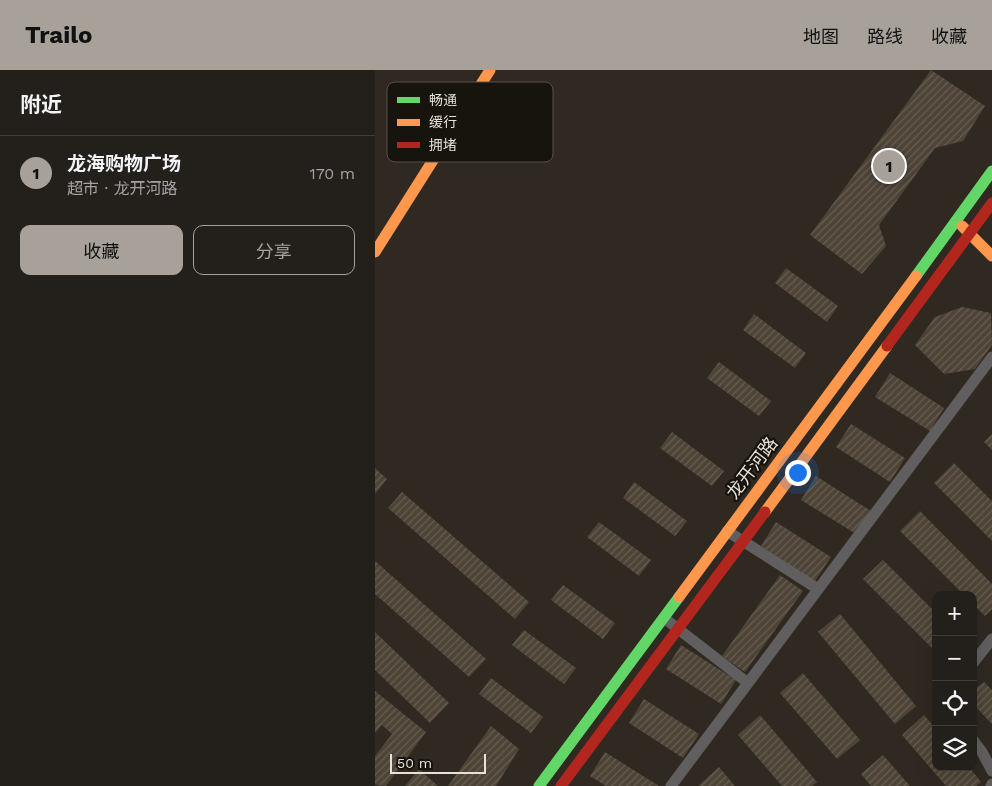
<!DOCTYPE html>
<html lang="zh">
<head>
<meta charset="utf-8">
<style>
	:root { --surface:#231f1a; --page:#2b2723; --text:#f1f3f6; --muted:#a3a2a2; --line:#403d39; --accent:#a7a199 }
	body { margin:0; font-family:"Work Sans","Noto Sans SC",sans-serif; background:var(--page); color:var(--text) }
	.controls { position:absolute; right:15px; bottom:15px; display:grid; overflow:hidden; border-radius:10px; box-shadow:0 5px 20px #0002 }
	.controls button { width:45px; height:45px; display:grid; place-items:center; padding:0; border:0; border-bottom:1px solid var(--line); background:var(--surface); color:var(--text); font:25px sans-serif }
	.scale { position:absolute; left:15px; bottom:12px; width:96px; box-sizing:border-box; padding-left:5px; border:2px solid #e8e1d9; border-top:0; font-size:14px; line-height:18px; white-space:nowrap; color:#e8e1d9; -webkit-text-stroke:4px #17130d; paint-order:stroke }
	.you { position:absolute; left:422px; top:402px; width:18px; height:18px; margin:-12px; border:4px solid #fff; border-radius:50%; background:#1a73e8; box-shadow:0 0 0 8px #1a73e833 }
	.badge { display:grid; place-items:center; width:32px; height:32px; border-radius:50%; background:var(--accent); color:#111; font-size:16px; font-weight:700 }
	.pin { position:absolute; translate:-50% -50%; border:2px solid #fff; box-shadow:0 1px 5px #0006 }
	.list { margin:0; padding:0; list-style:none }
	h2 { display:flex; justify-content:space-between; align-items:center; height:65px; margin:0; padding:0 20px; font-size:21px }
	h2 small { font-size:16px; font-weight:400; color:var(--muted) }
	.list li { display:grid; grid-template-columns:32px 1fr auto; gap:15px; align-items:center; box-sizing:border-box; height:75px; padding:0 20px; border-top:1px solid var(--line) }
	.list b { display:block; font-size:19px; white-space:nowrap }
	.list p { margin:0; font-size:16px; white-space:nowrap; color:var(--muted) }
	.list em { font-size:16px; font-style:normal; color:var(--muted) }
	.actions { display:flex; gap:10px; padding:15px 20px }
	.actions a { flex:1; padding:11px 0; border:1px solid var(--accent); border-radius:10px; text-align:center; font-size:18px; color:var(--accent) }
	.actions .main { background:var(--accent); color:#111 }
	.icon { flex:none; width:28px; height:28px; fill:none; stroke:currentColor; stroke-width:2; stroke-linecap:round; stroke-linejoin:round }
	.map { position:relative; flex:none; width:617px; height:716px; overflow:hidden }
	header { display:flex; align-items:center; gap:30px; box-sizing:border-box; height:70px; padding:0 25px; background:var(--accent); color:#111 }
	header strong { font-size:24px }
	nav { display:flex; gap:28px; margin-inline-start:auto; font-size:18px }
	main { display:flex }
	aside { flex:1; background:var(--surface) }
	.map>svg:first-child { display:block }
	.building { fill:url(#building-hatch) }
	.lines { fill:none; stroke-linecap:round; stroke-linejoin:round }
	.street { stroke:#605e5e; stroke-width:11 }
	.fast { stroke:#63d668; stroke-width:11 }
	.slow { stroke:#ff974d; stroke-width:11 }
	.jam { stroke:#b3261e; stroke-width:11 }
	.labels { text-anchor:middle; stroke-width:4.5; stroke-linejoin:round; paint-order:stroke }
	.street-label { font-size:18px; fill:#e8e1d9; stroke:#17130d }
	.key { fill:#17130d; stroke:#56514a; stroke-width:1 }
	.key-label { font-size:14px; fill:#e8e1d9 }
</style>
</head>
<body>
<header>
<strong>Trailo</strong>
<nav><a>地图</a><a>路线</a><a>收藏</a></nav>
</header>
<main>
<aside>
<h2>附近<small></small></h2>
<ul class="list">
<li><span class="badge">1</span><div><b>龙海购物广场</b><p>超市 · 龙开河路</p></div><em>170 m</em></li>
</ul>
<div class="actions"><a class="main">收藏</a><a>分享</a></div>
</aside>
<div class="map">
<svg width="617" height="716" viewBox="0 0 617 716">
	<defs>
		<pattern id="building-hatch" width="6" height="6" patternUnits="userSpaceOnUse" patternTransform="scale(1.25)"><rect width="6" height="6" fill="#4d4437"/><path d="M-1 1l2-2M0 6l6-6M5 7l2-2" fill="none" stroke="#675f53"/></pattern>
	</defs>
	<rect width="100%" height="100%" fill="#2f2922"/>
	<path class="building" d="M556,0L610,36L588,71L560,78L504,155L511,176L487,204L435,165Z
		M411,198L463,236L452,252L400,213Z
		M587,237L616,243L617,275L600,299L569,304L540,275L560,247Z
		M379,244L431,283L420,298L368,260Z
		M344,292L396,331L384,346L332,308Z
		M515,303L569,338L555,361L500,327Z
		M476,354L530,388L515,412L461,377Z
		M297,362L349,401L337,416L285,378Z
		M617,364V380L609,372Z
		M579,393L617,431V471L559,413Z
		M0,398L12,409L0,424Z
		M441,406L496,441L481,464L426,430Z
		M259,412L312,451L300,466L248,428Z
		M27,422L154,532L140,549L13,438Z
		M545,441L617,514V539L610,546L598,534V525H589L525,461Z
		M224,452L276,490L264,506L212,467Z
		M401,452L456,487L440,511L386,476Z
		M508,490L561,543V582L488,509Z
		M0,491L111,589L94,607L0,524Z
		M405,505L428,521L370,602L347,586Z
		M188,515L240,553L228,569L176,530Z
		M465,544L541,636L520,654L443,562Z
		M149,560L201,598L189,614L137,575Z
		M0,562L74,633L55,653L0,600Z
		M306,575L361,610L346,634L291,599Z
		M428,603L485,670L462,689L405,623Z
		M116,608L168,647L156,663L104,624Z
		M609,612L617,620V654L598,634V621Z
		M0,621L51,662L11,716L0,715V686L17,664L7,655L0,663Z
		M269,629L324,664L308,688L254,653Z
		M385,645L442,712L437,716H407L363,665Z
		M549,645L561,659V697H594L606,712L601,716H571L527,665Z
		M116,656L144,679L121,716H73Z
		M230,682L284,716H231L215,706Z
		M508,685L535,716H496L486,704Z
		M344,697L360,716H323Z
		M44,699L63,716H30Z"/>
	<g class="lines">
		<path class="street" d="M352,461L443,519
			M289,548L373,613
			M598,593L617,569
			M598,670L607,682L617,701
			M296,716L617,287
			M616,716L617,714"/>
		<path class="fast" d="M541,206L617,101
			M164,716L304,527"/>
		<path class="slow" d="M587,156L617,186
			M0,182L115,0
			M390,442L512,276
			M304,527L541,206"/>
		<path class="jam" d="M512,276L617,133
			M186,716L390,442"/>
	</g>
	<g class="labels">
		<g class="street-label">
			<text transform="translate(377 398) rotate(-53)" y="6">龙开河路</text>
		</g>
	</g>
	<rect x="12" y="12" width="166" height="80" rx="8" class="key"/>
	<rect x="22" y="27" width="23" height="6" fill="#63d668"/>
	<rect x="22" y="49" width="23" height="7" fill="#ff974d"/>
	<rect x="22" y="72" width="23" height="6" fill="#b3261e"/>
	<g class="key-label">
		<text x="54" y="35">畅通</text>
		<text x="54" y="57">缓行</text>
		<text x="54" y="80">拥堵</text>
	</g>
</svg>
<div class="controls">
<button>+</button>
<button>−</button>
<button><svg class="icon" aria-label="locate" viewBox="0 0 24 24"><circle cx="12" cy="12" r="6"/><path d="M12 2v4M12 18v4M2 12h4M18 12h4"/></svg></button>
<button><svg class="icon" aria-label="layers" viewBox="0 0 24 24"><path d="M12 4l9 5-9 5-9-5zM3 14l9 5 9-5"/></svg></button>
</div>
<div class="scale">50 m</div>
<div class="you"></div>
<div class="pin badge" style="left:514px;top:96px">1</div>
</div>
</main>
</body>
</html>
